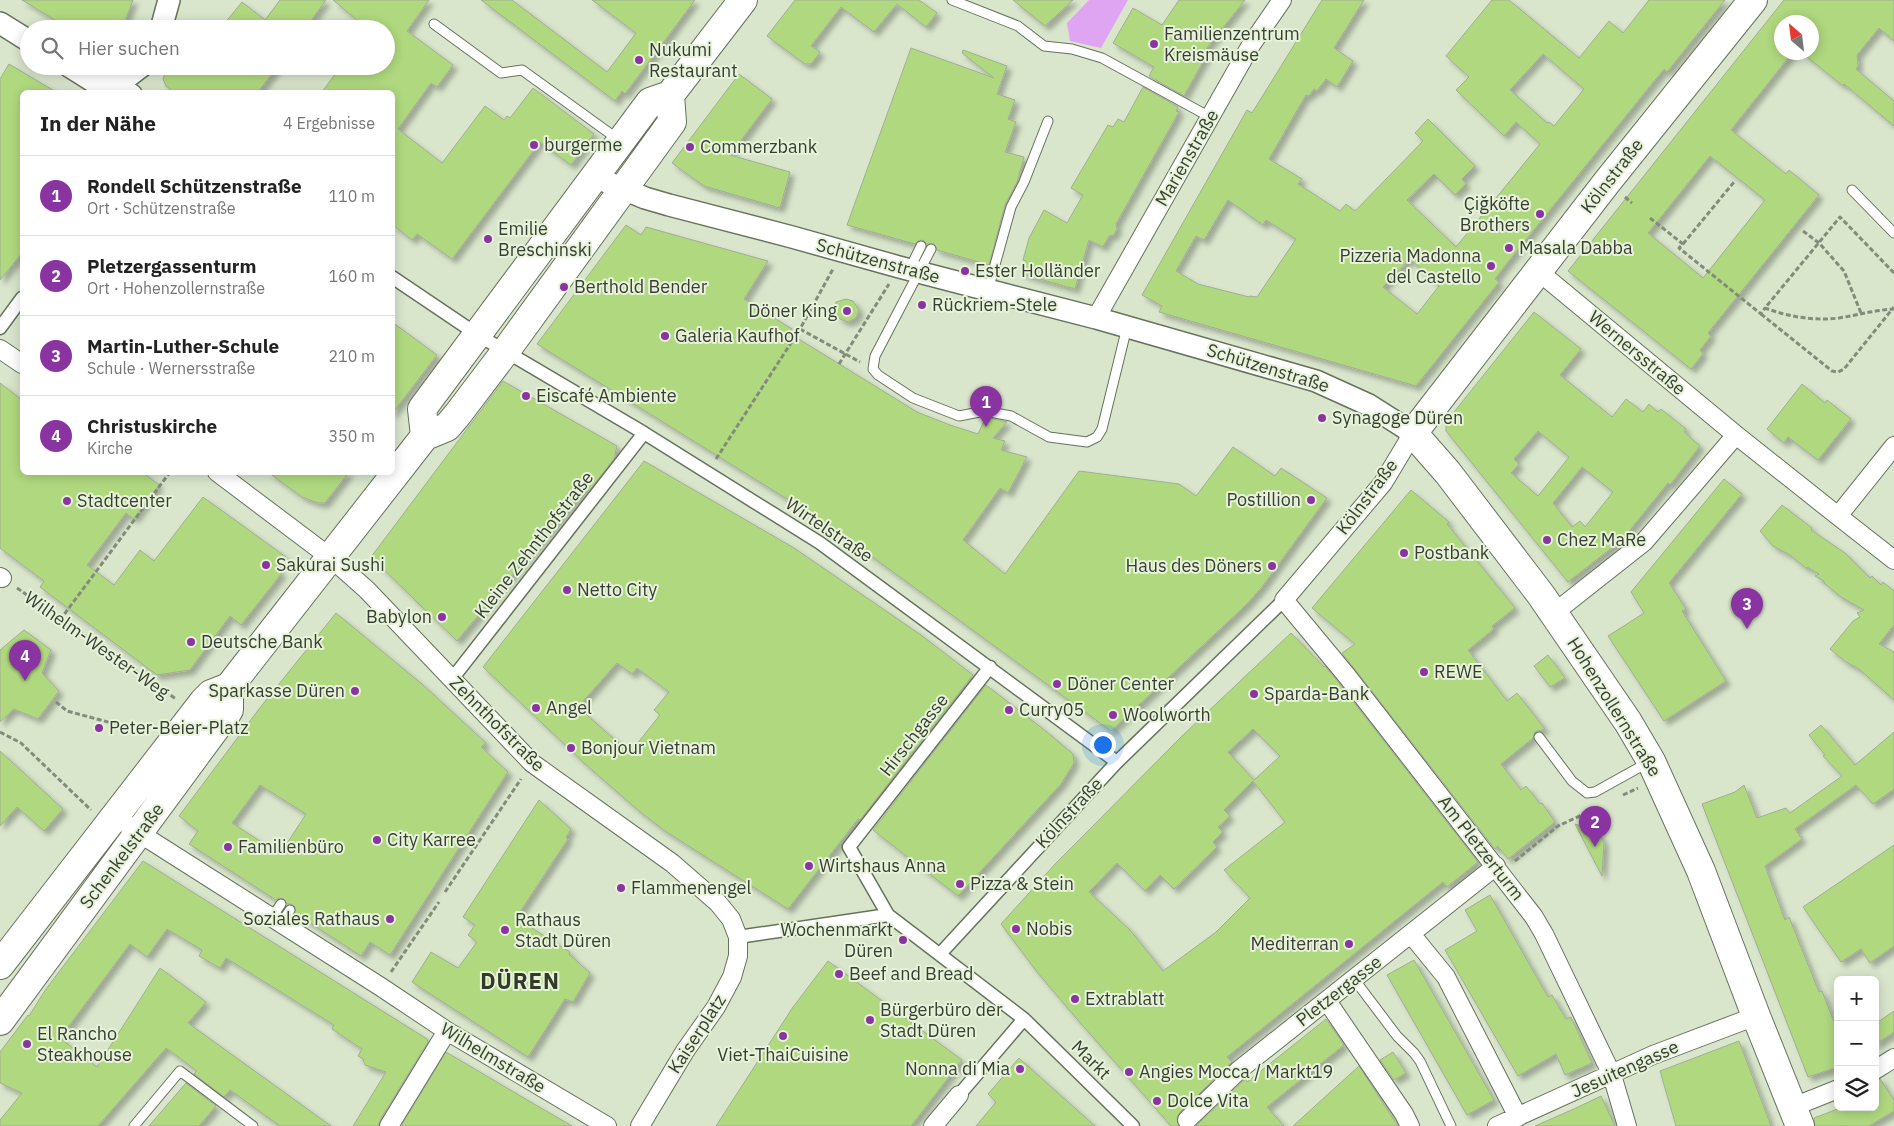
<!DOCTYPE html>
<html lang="de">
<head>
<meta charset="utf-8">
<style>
	:root { --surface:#fff; --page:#f6f6f6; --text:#222; --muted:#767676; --line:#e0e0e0; --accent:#8a34a1 }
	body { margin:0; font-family:"IBM Plex Sans",sans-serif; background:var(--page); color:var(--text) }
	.controls { position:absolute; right:15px; bottom:15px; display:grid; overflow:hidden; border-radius:8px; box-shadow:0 2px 12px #0003 }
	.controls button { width:45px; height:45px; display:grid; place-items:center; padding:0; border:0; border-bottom:1px solid var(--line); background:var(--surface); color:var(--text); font:25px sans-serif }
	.compass { position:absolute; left:1774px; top:15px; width:45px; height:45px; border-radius:50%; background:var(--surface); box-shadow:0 2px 12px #0003; rotate:332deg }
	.you { position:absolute; left:1102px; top:744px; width:18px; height:18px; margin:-12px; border:4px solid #fff; border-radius:50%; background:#1a73e8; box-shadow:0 0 0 8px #1a73e833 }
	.badge { display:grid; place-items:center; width:32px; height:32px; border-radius:50%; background:var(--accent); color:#fff; font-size:16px; font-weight:700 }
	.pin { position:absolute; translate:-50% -41px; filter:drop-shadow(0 1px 2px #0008) }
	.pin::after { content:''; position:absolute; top:26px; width:18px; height:15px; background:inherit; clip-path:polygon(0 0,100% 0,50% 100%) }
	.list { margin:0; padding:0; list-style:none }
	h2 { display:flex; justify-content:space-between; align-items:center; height:65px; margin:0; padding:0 20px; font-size:21px }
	h2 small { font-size:16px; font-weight:400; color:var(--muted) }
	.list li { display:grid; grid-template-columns:32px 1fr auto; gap:15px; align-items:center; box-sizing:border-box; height:80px; padding:0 20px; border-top:1px solid var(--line) }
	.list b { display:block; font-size:19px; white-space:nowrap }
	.list p { margin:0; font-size:16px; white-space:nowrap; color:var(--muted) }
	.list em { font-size:16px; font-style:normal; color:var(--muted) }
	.icon { flex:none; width:28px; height:28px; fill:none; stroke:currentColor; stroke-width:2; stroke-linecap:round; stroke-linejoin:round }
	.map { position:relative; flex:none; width:1894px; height:1126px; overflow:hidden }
	.search { position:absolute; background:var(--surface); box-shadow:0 2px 12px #0003; left:20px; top:20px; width:375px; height:55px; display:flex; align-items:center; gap:12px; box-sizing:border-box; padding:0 18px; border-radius:28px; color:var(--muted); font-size:19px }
	.panel { position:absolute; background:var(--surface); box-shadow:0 2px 12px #0003; left:20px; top:90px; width:375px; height:385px; border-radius:8px }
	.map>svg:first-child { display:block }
	.green { fill:#e0a5f2 }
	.building { fill:#b0d97f; stroke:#a1ad95; fill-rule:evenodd; filter:url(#shadow) }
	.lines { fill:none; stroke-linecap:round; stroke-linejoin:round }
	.service-casing { stroke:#67725c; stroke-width:11 }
	.pedestrian-casing { stroke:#67725c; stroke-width:15 }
	.minor-casing { stroke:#67725c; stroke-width:20 }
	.tertiary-casing { stroke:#67725c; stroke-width:24 }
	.primary-casing { stroke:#67725c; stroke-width:30 }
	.path { stroke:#838c7b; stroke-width:3; stroke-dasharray:5 2.5; stroke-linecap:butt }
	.service { stroke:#fff; stroke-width:9 }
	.pedestrian { stroke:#fff; stroke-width:12 }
	.minor { stroke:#fff; stroke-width:18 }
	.tertiary { stroke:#fff; stroke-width:21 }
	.primary { stroke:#fff; stroke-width:28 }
	.poi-dot { fill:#8a34a1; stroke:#e6f3d9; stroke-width:2 }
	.labels { text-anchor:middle; stroke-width:4; stroke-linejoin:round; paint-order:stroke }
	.poi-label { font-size:18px; fill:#393e34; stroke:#e6f3d9; text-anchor:start }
	.street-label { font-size:18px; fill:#393e34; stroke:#e6f3d9 }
	.district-label { font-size:22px; font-weight:bold; letter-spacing:1px; fill:#323b27; stroke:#e6f3d9 }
</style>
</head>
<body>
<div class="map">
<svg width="1894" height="1126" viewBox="0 0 1894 1126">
	<defs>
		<filter id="shadow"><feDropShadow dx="4.5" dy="4.5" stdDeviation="2.5" flood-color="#0004"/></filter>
	</defs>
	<rect width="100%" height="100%" fill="#d9e6cc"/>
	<path class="green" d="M1089,0H1128L1101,48L1070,41L1067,23Z"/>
	<path class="building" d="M22,0H133L122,29H70Z
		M280,0H326L305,29H220L242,2L265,20Z
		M333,0H429L407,31L453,65L437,87L431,83L398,129L442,163L485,106L504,120L507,116L510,118L533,88L594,134L571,165L540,142L452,259L417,234L412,240L392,224V92H322L341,66H386V29H368Z
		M481,0H512L607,72L636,33L592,0H695L625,94L622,91L615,101Z
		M795,0H919L937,13L926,27L897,4L874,32L841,7L811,46L820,52L811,64H805L767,36Z
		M1013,0H1073L1045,26Z
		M1179,0H1245L1206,49L1209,51L1184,96L1149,76L1154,67L1113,43L1133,8L1162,25Z
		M1322,0H1364L1334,48L1353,61L1337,87L1326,79L1317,91L1314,89L1309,96L1306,95L1269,159L1302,179L1298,184L1340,211L1346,204L1355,211L1423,141L1415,133L1428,119L1475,166L1462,179L1466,184L1455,195L1434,174L1407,200L1456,247L1540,144L1516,122L1504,136L1456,90L1469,77L1446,56L1492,0H1509L1579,58L1609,21L1623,33L1649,0H1725L1667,72L1664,69L1508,262L1495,279L1499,282L1416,386L1159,312L1162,306L1142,295L1247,110L1252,113ZM1543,54L1584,89L1554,126L1549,122L1547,123L1510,90ZM1228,200L1263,225L1266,220L1296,239L1257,297L1250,296L1249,297L1198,284L1176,271L1196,236L1204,240ZM1410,259L1439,286L1417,314L1383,287Z
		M1784,0H1894V41L1879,28L1857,55L1858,66L1856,69L1894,101V126L1844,84L1843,86L1801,52H1812V22H1782V52H1793L1731,130L1786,174L1789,170L1819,195L1708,333L1711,336L1700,350L1703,354L1691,369L1568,271ZM1710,156L1765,200L1703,278L1648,233Z
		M911,48L994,78L962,53L963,50L1007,66L997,94L1015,100L1008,119L1016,122L1005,152L1024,157L1017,182L1005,205L989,265L937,250L934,244H927L923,240L918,241L915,244L847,225Z
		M9,64L56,92H22V253L0,280V79Z
		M168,66H278L258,92H174L166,86L163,79Z
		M739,74L772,99L730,155L790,172L780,208L704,186L672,163Z
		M1143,87L1178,107L1176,111L1179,112L1116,224L1117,229L1114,235L1109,236L1103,247L1089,240L1075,289L1022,274L1026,261L1023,260L1029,238L1044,210L1067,223L1083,195L1071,188L1108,125L1113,127L1118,119L1124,122Z
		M626,225L641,235L646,227L768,261L744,299L792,329L789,333L917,412L950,425L978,434L983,423L990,418L1007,422L993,438L1005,441L1001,450L1027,457L1008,493L1000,488L963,540L1005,574L1079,471L1179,484L1196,496L1233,447L1275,476L1281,468L1327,498L1262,587L1246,605L1111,731L826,523L537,344Z
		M846,299L853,301L859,310L856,318L848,322L840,319L836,312V302Z
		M1534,312L1581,349L1560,375L1612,417L1626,399L1643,412L1649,404L1658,412L1661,409L1686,429L1684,432L1700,446L1670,485L1668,483L1622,540L1568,582L1446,431V422ZM1538,431L1569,457L1538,496L1511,473L1519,464L1514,459ZM1582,467L1613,492L1585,527L1580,521L1572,527L1553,503Z
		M392,322L437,355L392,414Z
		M503,381L617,446L614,459L589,491L585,488L457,641L371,557Z
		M0,383L22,400V472H142L159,485L134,519L126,513L87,565L114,585L140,550L154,561L203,497L286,557L276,568L282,573L241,625L230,616L190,670L157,675L40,587L44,581L0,548Z
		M1802,384L1825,403L1827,400L1851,419L1818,460L1788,437L1784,443L1767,429Z
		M644,461L794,548L921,635L973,675L860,820L858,819L788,909L665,831L639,811L584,763L483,667ZM617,663L632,674L637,668L669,692L654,710L660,715L632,750L626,745L624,748L578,707Z
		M268,472H349L325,503H318L302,497Z
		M1724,479L1742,494L1669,583L1686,609L1682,611L1726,681L1664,721L1608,636L1644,613L1631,592Z
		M1411,490L1449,522L1447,524L1515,608L1492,626L1494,629L1468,650L1507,701L1517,693L1545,729L1535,732L1533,738L1501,764L1521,790L1526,786L1540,804L1542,803L1555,822L1508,859L1498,846L1495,849L1342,653L1355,644L1312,608Z
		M1782,505L1812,528L1811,530L1845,553L1870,578L1872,576L1881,585L1883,582L1894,591V625L1879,644L1894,652V700L1859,669L1846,662L1830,649L1853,621L1860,617L1857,613L1864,610L1841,597L1824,583V581L1815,576L1819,574L1807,567V569L1790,555L1773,546L1760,531Z
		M336,613L423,685L486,743L481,747L508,772L390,955L370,942L361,956L295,913V907L291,904H287L284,899L279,898L276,900L189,844L198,831L179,816L259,709ZM260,785L306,814L280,854L232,823Z
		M24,630L51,650L42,673L59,691L38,719L14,709L0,722V650Z
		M1291,633L1324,667L1325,666L1339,683L1478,862L1447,887L1443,882L1227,1057L1232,1062L1180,1112L1177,1118L1179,1126H1171L1076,1018L1037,972L1001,924L1056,863L1082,837L1181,737ZM1253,729L1280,756L1254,780L1228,752ZM1253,781L1285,822L1224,870L1250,898L1216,932L1163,971L1130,930L1089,892L1117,863L1145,891L1160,875L1174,889L1217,847L1213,842L1223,832L1218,827L1230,816L1224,810Z
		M1548,655L1565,678L1550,687L1534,666Z
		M986,685L1047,732L1073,754L1074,763L1061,784L958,896L873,830Z
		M1821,725L1855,765L1894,732V789L1873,804L1856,785L1795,829L1802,839L1765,866L1785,920L1789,917L1819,992L1822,991L1838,1032V1067L1808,1077L1702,804L1735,792L1744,785L1757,818L1786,808L1790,813L1842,776L1823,756L1825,755L1809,735Z
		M0,751L63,809L44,831L17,807L0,826Z
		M539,800L571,829L566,837L568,839L516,918L570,952L569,954L590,973L573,1002L565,999L528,1057L412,982L431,952L458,968L477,942L468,935L475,925L463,917Z
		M1575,824L1596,831L1600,835L1604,843L1602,876Z
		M1894,845V946L1870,963L1861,949L1841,962L1803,907Z
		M143,861L427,1039L428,1042L380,1120L378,1126H353L386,1072L365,1065L363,1059L358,1056L362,1049L332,1029L334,1025L226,958L220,968L199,956L202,950L167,929L147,957L130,944L60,1038L97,1067L160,968L206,1002L188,1023L331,1126H280L230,1090L224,1097L194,1074L197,1071L166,1048L98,1126H0V1120L22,1093L0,1083V1052L28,1015L29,1016L46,989Z
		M1490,895L1548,997L1552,995L1566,1019L1571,1017L1592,1063L1565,1075L1556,1054L1518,1076L1445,950L1477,931L1465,910Z
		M1414,960L1494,1100L1467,1115L1387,975Z
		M828,961L962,1060L911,1126H716L793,1007Z
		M1894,1011V1032L1875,1045V1024Z
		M1326,1019L1344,1045L1267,1107L1284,1126H1196L1245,1079L1247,1082Z
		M1739,1041L1771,1126H1676L1660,1071Z
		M446,1052L534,1104L572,1126H401Z
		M1393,1052L1406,1073L1394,1080L1380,1060Z
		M1019,1058L1040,1077L1095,1126H976L996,1102L988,1094Z
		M1359,1066L1398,1126H1293Z
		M1880,1079L1894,1100V1111L1869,1126H1815L1814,1118L1843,1107H1875V1081Z
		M186,1083L216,1106L199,1126H149Z
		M1601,1096L1615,1126H1535L1576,1108Z"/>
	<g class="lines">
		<g class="service-casing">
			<path id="service" d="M952,0L1018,26L1044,46L1072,49L1102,58L1210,117
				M434,24L501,73L522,70L619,140
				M1852,190L1894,233
				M931,249L875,356L873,369L878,375L913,398L959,416L985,411L1011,416L1049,437L1087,442L1097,437L1102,429L1127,327
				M909,270L921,246
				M988,290L1011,207L1024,182L1048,121
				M1539,737L1572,781L1587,793L1595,792L1649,762
				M272,917L281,904
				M281,923L290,910
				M1354,979L1397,1036L1414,1053L1420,1061L1451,1126
				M134,1126L180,1071L253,1126"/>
		</g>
		<g class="pedestrian-casing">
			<path id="pedestrian" d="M121,82L135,92
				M392,277L478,335L644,433L820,543L1117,762
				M0,328L22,298
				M990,667L849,847L888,915L1024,1019L1133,1126
				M452,679L644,433
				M738,937L888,915
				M940,954L1117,762L1284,600
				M959,1095L1024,1019"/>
		</g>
		<g class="minor-casing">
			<path id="minor" d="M1538,271L1736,435L1838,516L1894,446
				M1096,318L1251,45L1282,0
				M0,349L22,364
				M1413,433L1383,483L1284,600L1347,676L1534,917L1544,934L1612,1075L1627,1126
				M217,472L331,558L367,590L532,763L672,863L718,903L731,919L738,937V956L732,977L716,1007L685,1051L640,1126
				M1838,516L1894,560
				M0,577L2,578
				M1554,613L1644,542L1736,435
				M115,816L139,833L381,987L447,1031L607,1126
				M1411,934L1446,977L1518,1117
				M1327,1001L1404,1114L1410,1126
				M1875,1070L1894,1058
				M1793,1107L1838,1089
				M1187,1120L1239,1070L1496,866
				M389,1126L447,1031
				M933,1126L959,1095
				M1497,1126L1653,1055L1756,1016"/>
		</g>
		<g class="tertiary-casing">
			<path id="tertiary" d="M0,23L29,41
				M161,29L169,0
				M69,66L96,83L121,82L142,66
				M595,177L645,198L669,205L792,237L899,267L1096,318L1316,381L1369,405L1413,433"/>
		</g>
		<g class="primary-casing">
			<path id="primary" d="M1753,0L1607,182L1413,433L1448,473L1541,595L1628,722L1651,761L1701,871L1756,1016L1800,1126
				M425,436L422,409L650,102L670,95L743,0
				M0,965L204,701L211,694L229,687L425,436L447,427L458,414L505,352L672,122L670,95
				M0,1021L229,710V687"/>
		</g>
		<path class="path" d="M1625,197L1632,203
			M1650,218L1683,244L1679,248L1761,314L1765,308
			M1803,231L1819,243L1844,271L1861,313
			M1683,244L1734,182
			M1894,273L1840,217L1765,308C1789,317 1814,321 1839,318C1858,315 1875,310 1894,309
			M1761,314L1832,371L1838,372L1844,369L1894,307
			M800,329L860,362
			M839,364L889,284
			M716,459L800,329L833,269
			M17,588L176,699
			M60,620L170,472
			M56,702L67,711L149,733
			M0,732L21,743L91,810
			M1623,795L1638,788
			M1515,861L1558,826L1597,808
			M445,892L521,779
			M391,972L439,902"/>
		<use href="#service" class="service"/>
		<use href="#pedestrian" class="pedestrian"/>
		<use href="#minor" class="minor"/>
		<use href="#tertiary" class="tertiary"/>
		<use href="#primary" class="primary"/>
	</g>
	<g class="poi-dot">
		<circle cx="1154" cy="44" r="5"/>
		<circle cx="639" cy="60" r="5"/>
		<circle cx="534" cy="145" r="5"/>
		<circle cx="690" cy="147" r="5"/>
		<circle cx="1540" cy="214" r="5"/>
		<circle cx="488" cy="239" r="5"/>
		<circle cx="1509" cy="248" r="5"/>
		<circle cx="1491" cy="266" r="5"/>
		<circle cx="965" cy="271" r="5"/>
		<circle cx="564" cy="287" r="5"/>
		<circle cx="922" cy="305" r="5"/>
		<circle cx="847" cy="311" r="5"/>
		<circle cx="665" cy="336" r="5"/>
		<circle cx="526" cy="396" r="5"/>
		<circle cx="1322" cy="418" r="5"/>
		<circle cx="1311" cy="500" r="5"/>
		<circle cx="67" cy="501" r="5"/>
		<circle cx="1547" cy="540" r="5"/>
		<circle cx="1404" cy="553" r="5"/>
		<circle cx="266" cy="565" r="5"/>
		<circle cx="1272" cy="566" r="5"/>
		<circle cx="567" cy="590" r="5"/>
		<circle cx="442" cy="617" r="5"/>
		<circle cx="191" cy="642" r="5"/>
		<circle cx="1424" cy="672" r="5"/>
		<circle cx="1057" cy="684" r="5"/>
		<circle cx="355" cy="691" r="5"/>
		<circle cx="1254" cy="694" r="5"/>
		<circle cx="536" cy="708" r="5"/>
		<circle cx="1009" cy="710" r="5"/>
		<circle cx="1113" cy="715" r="5"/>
		<circle cx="99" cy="728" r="5"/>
		<circle cx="571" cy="748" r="5"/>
		<circle cx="377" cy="840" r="5"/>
		<circle cx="228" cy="847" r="5"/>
		<circle cx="809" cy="866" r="5"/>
		<circle cx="960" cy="884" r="5"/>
		<circle cx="621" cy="888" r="5"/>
		<circle cx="390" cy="919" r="5"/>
		<circle cx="1016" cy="929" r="5"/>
		<circle cx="505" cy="930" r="5"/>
		<circle cx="903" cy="940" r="5"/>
		<circle cx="1349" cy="944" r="5"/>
		<circle cx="839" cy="974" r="5"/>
		<circle cx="1075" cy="999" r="5"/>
		<circle cx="870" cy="1020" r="5"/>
		<circle cx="783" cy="1036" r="5"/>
		<circle cx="27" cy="1044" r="5"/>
		<circle cx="1020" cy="1069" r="5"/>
		<circle cx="1129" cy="1072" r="5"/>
		<circle cx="1157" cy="1101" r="5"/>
	</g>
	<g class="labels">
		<g class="poi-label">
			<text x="1164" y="40">Familienzentrum<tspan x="1164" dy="21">Kreismäuse</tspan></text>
			<text x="649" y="56">Nukumi<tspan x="649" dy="21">Restaurant</tspan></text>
			<text x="544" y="151">burgerme</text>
			<text x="700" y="153">Commerzbank</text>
			<text x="1530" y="210" text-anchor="end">Çiğköfte<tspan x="1530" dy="21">Brothers</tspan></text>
			<text x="498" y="235">Emilie<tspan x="498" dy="21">Breschinski</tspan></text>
			<text x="1519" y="254">Masala Dabba</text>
			<text x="1481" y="262" text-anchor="end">Pizzeria Madonna<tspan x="1481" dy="21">del Castello</tspan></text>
			<text x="975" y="277">Ester Holländer</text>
			<text x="574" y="293">Berthold Bender</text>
			<text x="932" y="311">Rückriem-Stele</text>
			<text x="837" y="317" text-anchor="end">Döner King</text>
			<text x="675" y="342">Galeria Kaufhof</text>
			<text x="536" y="402">Eiscafé Ambiente</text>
			<text x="1332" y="424">Synagoge Düren</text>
			<text x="1301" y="506" text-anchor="end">Postillion</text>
			<text x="77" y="507">Stadtcenter</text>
			<text x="1557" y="546">Chez MaRe</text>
			<text x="1414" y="559">Postbank</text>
			<text x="276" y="571">Sakurai Sushi</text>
			<text x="1262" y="572" text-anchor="end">Haus des Döners</text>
			<text x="577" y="596">Netto City</text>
			<text x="432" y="623" text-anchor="end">Babylon</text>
			<text x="201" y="648">Deutsche Bank</text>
			<text x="1434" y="678">REWE</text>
			<text x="1067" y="690">Döner Center</text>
			<text x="345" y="697" text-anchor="end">Sparkasse Düren</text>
			<text x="1264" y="700">Sparda-Bank</text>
			<text x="546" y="714">Angel</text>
			<text x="1019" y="716">Curry05</text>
			<text x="1123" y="721">Woolworth</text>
			<text x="109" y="734">Peter-Beier-Platz</text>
			<text x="581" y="754">Bonjour Vietnam</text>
			<text x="387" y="846">City Karree</text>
			<text x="238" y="853">Familienbüro</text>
			<text x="819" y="872">Wirtshaus Anna</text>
			<text x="970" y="890">Pizza &amp; Stein</text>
			<text x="631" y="894">Flammenengel</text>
			<text x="380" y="925" text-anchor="end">Soziales Rathaus</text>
			<text x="515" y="926">Rathaus<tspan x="515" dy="21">Stadt Düren</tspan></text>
			<text x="1026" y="935">Nobis</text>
			<text x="893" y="936" text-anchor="end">Wochenmarkt<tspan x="893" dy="21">Düren</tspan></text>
			<text x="1339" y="950" text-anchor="end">Mediterran</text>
			<text x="849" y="980">Beef and Bread</text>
			<text x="1085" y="1005">Extrablatt</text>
			<text x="880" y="1016">Bürgerbüro der<tspan x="880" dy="21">Stadt Düren</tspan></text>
			<text x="37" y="1040">El Rancho<tspan x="37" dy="21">Steakhouse</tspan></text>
			<text x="783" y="1061" text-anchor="middle">Viet-ThaiCuisine</text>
			<text x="1010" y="1075" text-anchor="end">Nonna di Mia</text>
			<text x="1139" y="1078">Angies Mocca / Markt19</text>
			<text x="1167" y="1107">Dolce Vita</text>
		</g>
		<g class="street-label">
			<text transform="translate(1187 158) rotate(-60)" y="6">Marienstraße</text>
			<text transform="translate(1612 176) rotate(-52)" y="6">Kölnstraße</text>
			<text transform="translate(878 261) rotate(15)" y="6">Schützenstraße</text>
			<text transform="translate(1637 353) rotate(40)" y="6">Wernersstraße</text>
			<text transform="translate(1268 368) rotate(17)" y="6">Schützenstraße</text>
			<text transform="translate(1367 497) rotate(-53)" y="6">Kölnstraße</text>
			<text transform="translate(829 530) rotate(34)" y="6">Wirtelstraße</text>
			<text transform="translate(534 545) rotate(-52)" y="6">Kleine Zehnthofstraße</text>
			<text transform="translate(97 645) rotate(35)" y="6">Wilhelm-Wester-Weg</text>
			<text transform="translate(1614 707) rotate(58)" y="6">Hohenzollernstraße</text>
			<text transform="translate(497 724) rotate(45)" y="6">Zehnthofstraße</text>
			<text transform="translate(914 735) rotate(-52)" y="6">Hirschgasse</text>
			<text transform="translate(1069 813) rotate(-47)" y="6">Kölnstraße</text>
			<text transform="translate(1481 848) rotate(52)" y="6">Am Pletzerturm</text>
			<text transform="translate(122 856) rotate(-53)" y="6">Schenkelstraße</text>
			<text transform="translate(1339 991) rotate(-38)" y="6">Pletzergasse</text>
			<text transform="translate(697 1034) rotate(-57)" y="6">Kaiserplatz</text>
			<text transform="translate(493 1058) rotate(31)" y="6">Wilhelmstraße</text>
			<text transform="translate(1091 1060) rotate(45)" y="6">Markt</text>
			<text transform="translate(1625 1069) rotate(-24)" y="6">Jesuitengasse</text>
		</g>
		<g class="district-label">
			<text x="520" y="989">DÜREN</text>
		</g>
	</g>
</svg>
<div class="controls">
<button>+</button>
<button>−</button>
<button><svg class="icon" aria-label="layers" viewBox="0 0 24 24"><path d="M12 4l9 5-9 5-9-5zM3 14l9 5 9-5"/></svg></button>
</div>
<svg class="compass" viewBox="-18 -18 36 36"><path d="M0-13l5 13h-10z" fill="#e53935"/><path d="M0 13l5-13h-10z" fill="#767676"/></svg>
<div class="you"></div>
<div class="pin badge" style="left:986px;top:427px">1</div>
<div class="pin badge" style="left:1595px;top:847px">2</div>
<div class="pin badge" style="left:1747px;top:629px">3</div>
<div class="pin badge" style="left:25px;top:681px">4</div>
<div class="search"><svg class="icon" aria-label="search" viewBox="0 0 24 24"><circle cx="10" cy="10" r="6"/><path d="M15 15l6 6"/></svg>Hier suchen</div>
<section class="panel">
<h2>In der Nähe<small>4 Ergebnisse</small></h2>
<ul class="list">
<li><span class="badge">1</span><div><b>Rondell Schützenstraße</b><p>Ort · Schützenstraße</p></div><em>110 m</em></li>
<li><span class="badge">2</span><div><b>Pletzergassenturm</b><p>Ort · Hohenzollernstraße</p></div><em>160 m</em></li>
<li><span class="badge">3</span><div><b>Martin-Luther-Schule</b><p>Schule · Wernersstraße</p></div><em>210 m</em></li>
<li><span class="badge">4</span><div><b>Christuskirche</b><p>Kirche</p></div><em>350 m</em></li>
</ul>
</section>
</div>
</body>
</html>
